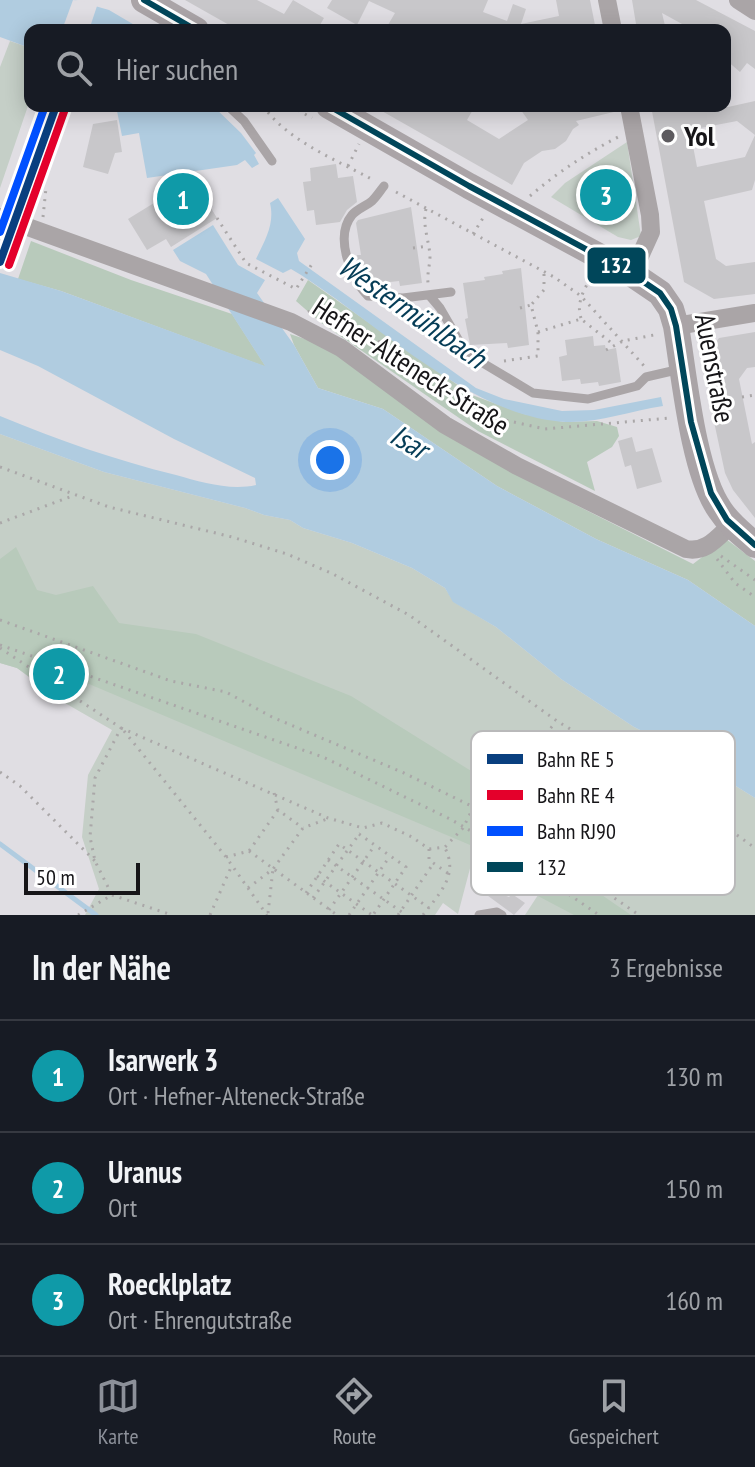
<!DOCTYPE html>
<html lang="de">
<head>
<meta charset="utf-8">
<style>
	:root { --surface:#171b24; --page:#242831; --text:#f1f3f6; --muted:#9ea1a6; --line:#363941; --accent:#8c9099 }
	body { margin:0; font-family:"PT Sans Narrow",sans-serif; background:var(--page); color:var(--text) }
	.scale { position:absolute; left:24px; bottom:20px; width:116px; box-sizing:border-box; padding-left:8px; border:4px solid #161518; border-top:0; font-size:22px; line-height:28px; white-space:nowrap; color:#161518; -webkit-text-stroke:6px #fff; paint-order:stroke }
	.you { position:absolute; left:330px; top:460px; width:28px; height:28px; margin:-20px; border:6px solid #fff; border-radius:50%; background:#1a73e8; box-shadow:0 0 0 12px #1a73e833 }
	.badge { display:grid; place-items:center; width:52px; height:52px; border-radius:50%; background:var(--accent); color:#fff; font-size:26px; font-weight:700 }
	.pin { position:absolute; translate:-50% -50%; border:4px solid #fff; box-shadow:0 2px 8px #0006 }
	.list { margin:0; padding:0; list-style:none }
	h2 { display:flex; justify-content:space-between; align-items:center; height:104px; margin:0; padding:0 32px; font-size:34px }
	h2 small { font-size:26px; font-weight:400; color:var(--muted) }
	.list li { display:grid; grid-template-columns:52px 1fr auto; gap:24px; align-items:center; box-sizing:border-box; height:112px; padding:0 32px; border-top:2px solid var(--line) }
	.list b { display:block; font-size:30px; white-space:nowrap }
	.list p { margin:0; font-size:26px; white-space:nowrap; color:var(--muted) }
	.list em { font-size:26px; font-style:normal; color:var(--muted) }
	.icon { flex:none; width:44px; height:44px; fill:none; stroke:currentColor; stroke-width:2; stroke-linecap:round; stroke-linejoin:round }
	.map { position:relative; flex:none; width:755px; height:915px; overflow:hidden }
	.search { position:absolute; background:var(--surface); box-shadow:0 4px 20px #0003; left:24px; right:24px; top:24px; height:88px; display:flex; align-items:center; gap:20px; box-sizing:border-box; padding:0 28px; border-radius:16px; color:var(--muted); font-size:30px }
	.sheet { height:440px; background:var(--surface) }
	nav { display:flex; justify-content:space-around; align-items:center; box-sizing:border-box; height:112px; border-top:2px solid var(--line); background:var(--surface); font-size:22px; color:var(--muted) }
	nav a { display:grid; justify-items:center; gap:4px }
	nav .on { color:var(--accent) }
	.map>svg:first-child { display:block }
	.green { fill:#c5cfc7 }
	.forest { fill:#b8cabb }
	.water { fill:#b0cce0 }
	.pier { fill:#e0dee3 }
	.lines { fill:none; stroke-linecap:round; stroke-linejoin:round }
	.stream { stroke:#b0cce0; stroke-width:5 }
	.building { fill:#c8c7ca }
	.path { stroke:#aaa7a8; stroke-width:3; stroke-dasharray:2 6; stroke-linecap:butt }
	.lane { stroke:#aaa5a7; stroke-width:9 }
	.street { stroke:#aaa5a7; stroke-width:18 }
	.secondary { stroke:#aaa4a7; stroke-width:26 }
	.bus-1-casing { stroke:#fff; stroke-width:12 }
	.bus-1 { stroke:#00465a; stroke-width:6 }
	.rail-1-casing { stroke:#fff; stroke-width:14 }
	.rail-2-casing { stroke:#fff; stroke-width:14 }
	.rail-3-casing { stroke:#fff; stroke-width:14 }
	.rail-1 { stroke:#093f7f; stroke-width:8 }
	.rail-2 { stroke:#e4002b; stroke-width:8 }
	.rail-3 { stroke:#0050ff; stroke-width:8 }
	.poi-dot { fill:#5d5b5f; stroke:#fff; stroke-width:3 }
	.labels { text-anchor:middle; stroke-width:6; stroke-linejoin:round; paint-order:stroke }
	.poi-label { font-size:28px; font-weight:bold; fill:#161518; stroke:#fff; text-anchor:start }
	.street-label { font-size:28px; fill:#161518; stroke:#fff }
	.water-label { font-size:30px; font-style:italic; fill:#053c56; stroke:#fff }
	.key { fill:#fff; stroke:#b9b9ba; stroke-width:2 }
	.key-label { font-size:22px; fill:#161518 }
	.line-badge { stroke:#fff; stroke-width:3 }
	.badge-label { font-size:22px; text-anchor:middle; font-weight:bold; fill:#fff }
</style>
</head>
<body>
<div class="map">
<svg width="755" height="915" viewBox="0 0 755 915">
	<rect width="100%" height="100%" fill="#e0dee3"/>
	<path class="green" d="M10,41L30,48V100L0,188V67Z
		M627,142L641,236L631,240L618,237L551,197L565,183Z
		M0,434L104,472L245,508L264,515L290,520L303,528L352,543L412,568L445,588L454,602L496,627L561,679L634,727L670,745L755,798V915H525L538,895L473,857L458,914L443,903L435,915H85L99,889L82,837L88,775L112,730L58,699L17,668L0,663Z"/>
	<path class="forest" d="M31,241L131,280L232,314L266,367L61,291L18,279Z
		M308,280L472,395L524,414L564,422L597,421L617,427L619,436L612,447L587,462L595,491L478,431L320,322L296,301Z
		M290,334L320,344L564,499L693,564L726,539L755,561V626L688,580L596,539L497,486L383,409L318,388L294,345Z
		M16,547L37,590L56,595L93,586L119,623L196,634L351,696L492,784L504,806L496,822L543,846L574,876L631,915H574L538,896L482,850L89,684L34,680L17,668L0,663V559Z"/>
	<path class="water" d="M0,0H74L109,10L143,30H30V48L0,37Z
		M116,106H213L241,133L256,153L254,155L259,164L252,168L245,160L237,165L147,178L139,133L122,136Z
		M278,198L305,239L297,253L299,261L476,388L504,399L562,411L594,410L661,397L663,406C630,411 599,423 566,422C473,418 378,324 301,275L291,269L283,273L256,259C265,240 275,224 270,203Z
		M213,225L238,265L265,280L257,293L294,345L318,388L383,409L497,486L596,539L688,580L755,626V798L670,745L634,727L561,679L496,627L453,602L445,588L412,568L352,543L303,528L290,520L264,515L245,508L104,472L0,434V416C58,440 115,460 176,475C201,482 230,491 256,485L255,478L174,439L38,366L0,350V273L61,291L265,366L206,274L180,261L173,250Z"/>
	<path class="pier" d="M73,0L98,3L89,30H62Z"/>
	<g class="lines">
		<path class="stream" d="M0,844L96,915"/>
	</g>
	<path class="building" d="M185,0H257L284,14L293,0L324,18L317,30H238Z
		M332,0H488L483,12L507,21L513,4L526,9L521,24L559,16L556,0H590L596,30H385L395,13L369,1L357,25L327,8Z
		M632,0H696L755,31V69L747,63L740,72L725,59V30H693L662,13L666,30H637Z
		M755,101V135L737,121L690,130L697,167L745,157L755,135V180L752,190L704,201L716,259L726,266L755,262V294L714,299L684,282L651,106L728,107Z
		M373,106H475L467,120L499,139L528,120L518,106H617L618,111L576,121L579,125L573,129L566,141L555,149L542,151L524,163L512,185Z
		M117,120L122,152L115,153L108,174L83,167L93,124Z
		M336,164L338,178L353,176L357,202L347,210L340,222L316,225L314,210L307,211L303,182L311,181L310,168Z
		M193,179L217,218L171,247L166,239L147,250L128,219Z
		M411,207L422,283L400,286L399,281L381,283V280L366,282L359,269L357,255H361L356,223L358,220Z
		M521,268L529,345L508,348L507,343L470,345L465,319L468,318L463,283L485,280L484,277L503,274L502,271Z
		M755,332V367L747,368L739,379L752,444L755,442V518L733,490L725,473L701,361L719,338Z
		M593,336L594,346L605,345L606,350L616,348L621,382L599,386L598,382L581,384L580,379L562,381L559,357L567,355L565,340Z
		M632,437L636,452L652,448L662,482L637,489L631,465L625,467L618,441Z
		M482,887L509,897L512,894L525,903L514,915L480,890Z"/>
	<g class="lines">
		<path class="path" d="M263,106C289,142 337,160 375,181
			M291,106L312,118
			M348,166L359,144
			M396,192L554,277L581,296L645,367
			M530,196C558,172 587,153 620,136
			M426,209C422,225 429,240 430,256C430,265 427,273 428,283
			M43,217L46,188
			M217,218L246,263L296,289L312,264
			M473,234L483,218
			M413,248L428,246
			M520,308L531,305
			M308,312L313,309L336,312L487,416L545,429L670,418
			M581,318C576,303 584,290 591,277
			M538,332L581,319L614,345
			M606,350L623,341L659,334
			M504,361L538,356V332L531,305L544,290V272
			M742,397L755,395
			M0,467L109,507L232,537L287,554L333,574L409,615L557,721L695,805L755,848
			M0,523L75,495
			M721,556L755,580
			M717,559L735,583L755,597
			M0,620L171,681L226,692L272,717L404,773L549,844L594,884L639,915
			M0,645L323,757L450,819L504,850L599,915
			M0,648L121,728L95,778L90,837L95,861L112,895
			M121,728L328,818L363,828L382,823L412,837L429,849L445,847L463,828L473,808L510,775L556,722
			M124,731L226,857L267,915
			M0,772L20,786L95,861
			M274,793L278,810L303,828
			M359,834L406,867L373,915
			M429,849V860L449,874
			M249,851L337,915
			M226,857L249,851L278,810
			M328,860L406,915
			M317,876L372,915
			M248,888L273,869L303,828L327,819
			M306,893L339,844L429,908
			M112,895L172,915
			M313,898L360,833
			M329,910L375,845
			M268,913L273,869
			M78,915L112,895
			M210,915L232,865
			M349,915L390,856
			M398,915L433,864
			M423,915C439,894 459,875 445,848"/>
		<path class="lane" d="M228,106L244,121L272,161
			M384,186C380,191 377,196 372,201C366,206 357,209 352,215C334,237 351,279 368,296L403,298L451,292
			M429,295L440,308L466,353L533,393L588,399L637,386L646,377L672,371
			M479,915L497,912L502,915"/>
		<path class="street" d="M607,0L613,30
			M738,0L755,11
			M629,106L650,215L651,232L632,274
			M0,217L291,322L341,348L445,425L517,466L686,549C706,553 717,538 731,525
			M676,326L755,313"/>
		<path class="secondary" d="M144,0L196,30
			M329,106L469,186L632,274L660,293L671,309L676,326C684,374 693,472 720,510C729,524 742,534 755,545"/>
		<g class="bus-1-casing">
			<path id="bus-1" d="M144,0L196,30
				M329,106L469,186L632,274L660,293L671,309L676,326L691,422L711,493L727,520L755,545"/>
		</g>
		<use href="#bus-1" class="bus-1"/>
		<g class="rail-1-casing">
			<path id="rail-1" d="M0,262L56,106"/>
		</g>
		<g class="rail-2-casing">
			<path id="rail-2" d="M9,265L65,109"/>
		</g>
		<g class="rail-3-casing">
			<path id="rail-3" d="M0,232L45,106"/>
		</g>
		<use href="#rail-1" class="rail-1"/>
		<use href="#rail-2" class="rail-2"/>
		<use href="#rail-3" class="rail-3"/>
	</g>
	<circle class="poi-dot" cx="668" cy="136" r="8"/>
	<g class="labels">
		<g class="poi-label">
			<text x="684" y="146">Yol</text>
		</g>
		<g class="street-label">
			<text transform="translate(411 366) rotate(33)" y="10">Hefner-Alteneck-Straße</text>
			<text transform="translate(715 368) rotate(79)" y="10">Auenstraße</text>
		</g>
		<g class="water-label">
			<text transform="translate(412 312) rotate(35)" y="10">Westermühlbach</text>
			<text transform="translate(409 442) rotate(30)" y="10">Isar</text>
		</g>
	</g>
	<rect x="471" y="731" width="264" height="164" rx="12" class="key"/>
	<rect x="487" y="754" width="36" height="10" fill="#093f7f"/>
	<rect x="487" y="790" width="36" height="10" fill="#e4002b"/>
	<rect x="487" y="826" width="36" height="10" fill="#0050ff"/>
	<rect x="487" y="862" width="36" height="10" fill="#00465a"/>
	<g class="key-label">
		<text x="537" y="767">Bahn RE 5</text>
		<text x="537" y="803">Bahn RE 4</text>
		<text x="537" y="839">Bahn RJ90</text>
		<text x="537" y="875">132</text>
	</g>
	<rect class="line-badge" x="586" y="246" width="61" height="39" rx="8" fill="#00465a"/>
	<g class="badge-label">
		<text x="616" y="273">132</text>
	</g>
</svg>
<div class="scale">50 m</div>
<div class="you"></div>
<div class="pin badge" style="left:183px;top:199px;background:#0f9aa8">1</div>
<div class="pin badge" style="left:59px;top:674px;background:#0f9aa8">2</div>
<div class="pin badge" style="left:606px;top:195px;background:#0f9aa8">3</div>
<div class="search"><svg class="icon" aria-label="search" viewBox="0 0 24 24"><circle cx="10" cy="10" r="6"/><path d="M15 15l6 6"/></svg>Hier suchen</div>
</div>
<section class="sheet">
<h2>In der Nähe<small>3 Ergebnisse</small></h2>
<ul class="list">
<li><span class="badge" style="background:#0f9aa8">1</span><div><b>Isarwerk 3</b><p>Ort · Hefner-Alteneck-Straße</p></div><em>130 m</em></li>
<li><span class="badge" style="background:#0f9aa8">2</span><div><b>Uranus</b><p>Ort</p></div><em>150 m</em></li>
<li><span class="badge" style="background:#0f9aa8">3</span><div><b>Roecklplatz</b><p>Ort · Ehrengutstraße</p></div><em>160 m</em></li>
</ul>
</section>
<nav>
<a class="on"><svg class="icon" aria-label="map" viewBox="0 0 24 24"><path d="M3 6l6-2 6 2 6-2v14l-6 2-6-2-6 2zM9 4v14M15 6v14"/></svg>Karte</a>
<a><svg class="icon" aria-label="directions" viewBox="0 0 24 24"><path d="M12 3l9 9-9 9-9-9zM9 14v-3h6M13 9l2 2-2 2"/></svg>Route</a>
<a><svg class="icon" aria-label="saved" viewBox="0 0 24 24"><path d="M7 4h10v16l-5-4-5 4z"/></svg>Gespeichert</a>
</nav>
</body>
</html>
